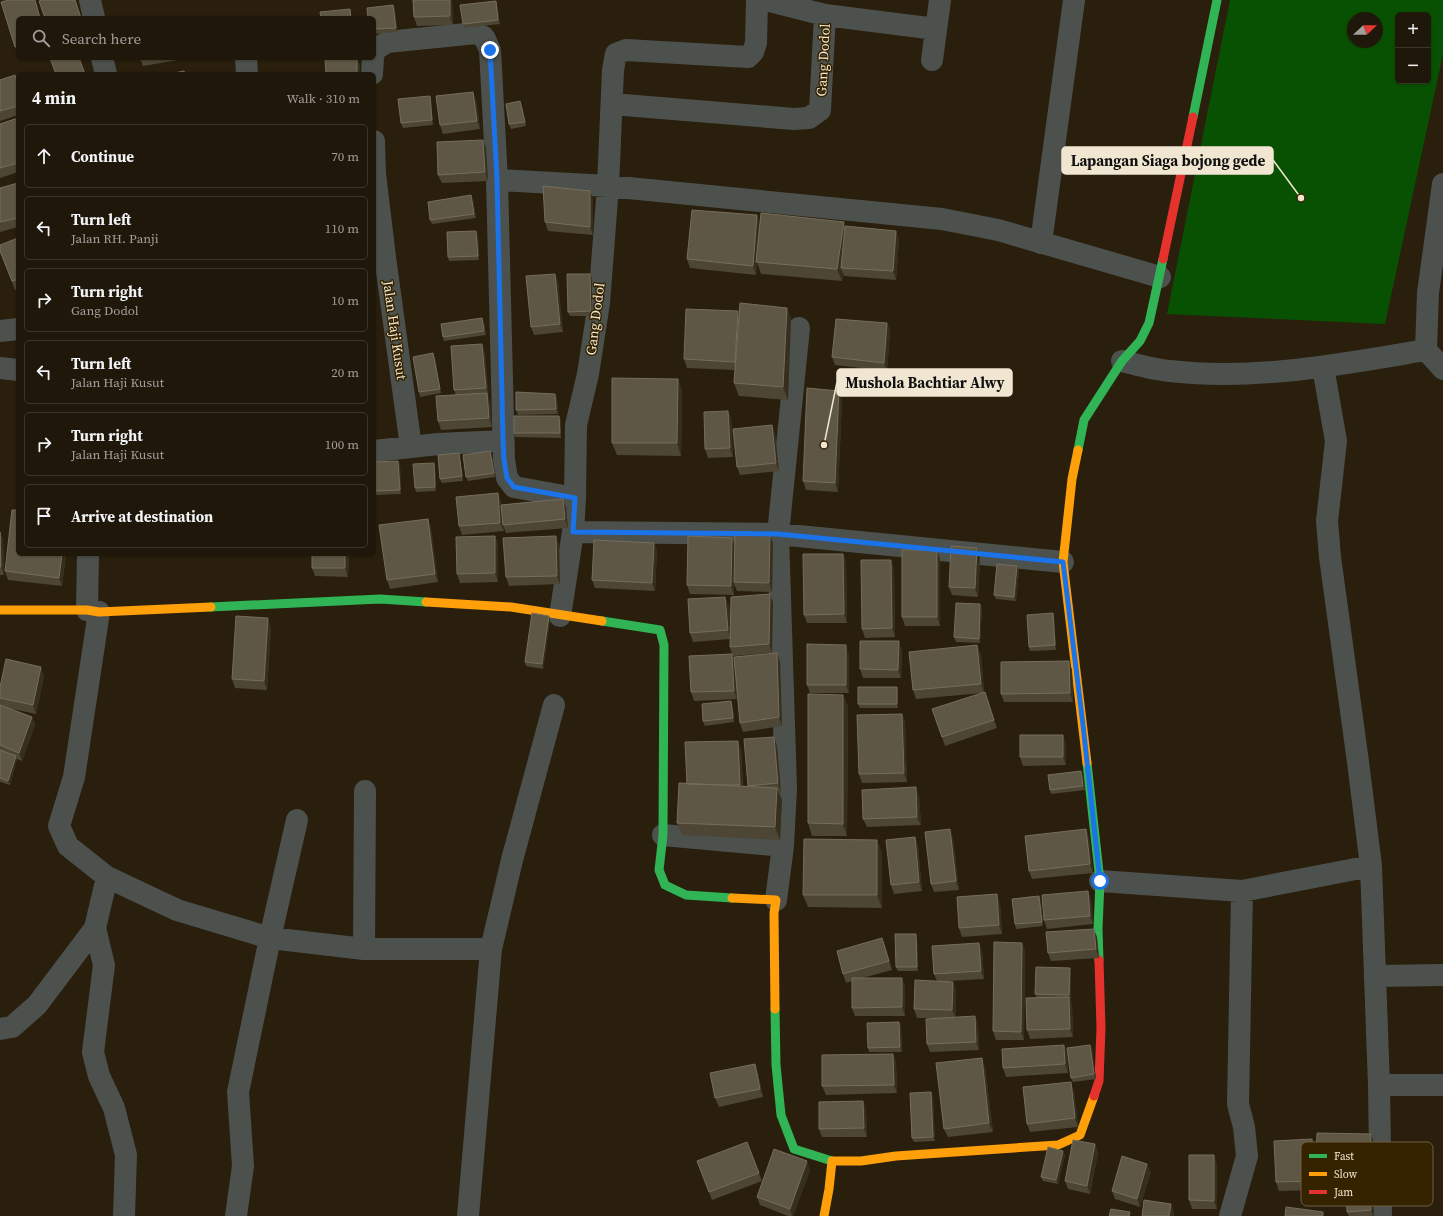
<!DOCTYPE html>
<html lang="en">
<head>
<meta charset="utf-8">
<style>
	:root { --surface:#1f1709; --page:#2c2417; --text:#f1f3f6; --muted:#a19f9c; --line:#3c362a }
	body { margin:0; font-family:"Source Serif 4",serif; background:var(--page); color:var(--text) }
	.controls { position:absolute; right:12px; top:12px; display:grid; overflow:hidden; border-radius:6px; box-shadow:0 1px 3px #0004 }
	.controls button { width:36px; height:36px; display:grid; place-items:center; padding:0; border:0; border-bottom:1px solid var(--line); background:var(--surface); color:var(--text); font:20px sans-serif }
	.compass { position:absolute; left:1347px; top:12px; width:36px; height:36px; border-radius:50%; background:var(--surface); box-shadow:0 1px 3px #0004; rotate:68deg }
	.stop { position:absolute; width:12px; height:12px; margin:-9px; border:3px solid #1a73e8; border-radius:50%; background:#fff }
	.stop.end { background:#1a73e8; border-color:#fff; box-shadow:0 1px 4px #0008 }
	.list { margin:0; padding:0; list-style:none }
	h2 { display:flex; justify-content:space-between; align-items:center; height:52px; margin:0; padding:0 16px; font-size:17px }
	h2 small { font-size:13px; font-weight:400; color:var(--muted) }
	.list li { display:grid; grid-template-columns:26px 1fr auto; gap:12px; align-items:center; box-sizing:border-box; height:64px; margin:0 8px 8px; padding:0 8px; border:1px solid var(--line); border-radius:6px }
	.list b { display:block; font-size:15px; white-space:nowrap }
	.list p { margin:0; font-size:13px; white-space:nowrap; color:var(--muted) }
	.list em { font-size:13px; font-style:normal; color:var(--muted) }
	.icon { flex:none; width:22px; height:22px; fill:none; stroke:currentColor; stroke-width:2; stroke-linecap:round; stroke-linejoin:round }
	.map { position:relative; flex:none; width:1443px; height:1216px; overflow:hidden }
	.search { position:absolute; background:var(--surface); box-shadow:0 1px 3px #0004; left:16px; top:16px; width:360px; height:44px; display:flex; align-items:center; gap:10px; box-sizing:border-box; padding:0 14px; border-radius:6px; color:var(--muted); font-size:15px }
	.panel { position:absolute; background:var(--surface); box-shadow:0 1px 3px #0004; left:16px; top:72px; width:360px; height:484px; border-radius:6px }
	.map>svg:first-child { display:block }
	.green { fill:#095102; fill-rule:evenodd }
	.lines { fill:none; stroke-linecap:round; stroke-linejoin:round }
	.street { stroke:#4c514e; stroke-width:22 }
	.fast { stroke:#30b455; stroke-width:9 }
	.slow { stroke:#ff9f0a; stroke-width:9 }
	.jam { stroke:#e5322d; stroke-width:9 }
	.wall { fill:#4d4635 }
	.shaded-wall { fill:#372f1d }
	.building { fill:#5f5746; stroke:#766e5b }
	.route { stroke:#1a73e8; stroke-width:5 }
	.labels { text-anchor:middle; stroke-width:3; stroke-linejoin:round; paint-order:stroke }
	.street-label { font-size:14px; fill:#f1e6d1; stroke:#352300 }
	.key { fill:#352300; stroke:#6d5e3f; stroke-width:1 }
	.key-label { font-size:11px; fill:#f1e6d1 }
	.leader { fill:none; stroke:#f1e6d1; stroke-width:1.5 }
	.callout-dot { fill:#f1e6d1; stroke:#352300; stroke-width:1.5 }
	.callout { fill:#f1e6d1; stroke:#f1e6d1; stroke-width:1.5 }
	.callout-label { font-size:15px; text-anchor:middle; font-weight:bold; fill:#111 }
</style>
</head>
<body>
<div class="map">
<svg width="1443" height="1216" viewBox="0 0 1443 1216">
	<rect width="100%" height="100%" fill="#291f0c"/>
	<path class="green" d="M1230,0H1443V54L1385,324L1167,314ZM1398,15H1428V81H1398ZM1353,18H1377V42H1353Z"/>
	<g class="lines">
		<path class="street" d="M90,0L94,18
			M766,0L825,15L936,29
			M374,54L376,49L387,42L476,33L484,37L490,50L497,180L504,460L507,478L514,487L575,498
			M102,58L106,74
			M246,58L247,74
			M932,60L940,0
			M372,74L373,58
			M612,104L794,119L809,118L820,110L825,15
			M374,141L375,174L385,257L411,447
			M497,180L608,186L942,219L998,230L1160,277
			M1443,184L1428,293L1426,350L1443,369
			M1041,243L1074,0
			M0,331L18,329
			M1122,361C1138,365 1154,370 1170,371C1256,381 1342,364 1426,350
			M1323,367L1336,441L1327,521L1330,557L1358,762L1371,866L1379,1085L1381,1216
			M0,368L18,370
			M374,451L438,444L503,441
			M573,532L778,534L1063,562
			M87,610L88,554
			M99,612L74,777L59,826L68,846L107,877L177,910L270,938L364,949H491
			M560,616L573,532L575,498L576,425L588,374L599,303L608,186L613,70L616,54L626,50L748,57L753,52L756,43L757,0
			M663,835L783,846L786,788L778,534L799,328
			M1100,881L1242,891L1371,866
			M776,900L783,846
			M95,928L104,965L93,1052L99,1076L114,1108L126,1155L124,1216
			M364,949L365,791
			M1375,976L1443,975
			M0,1029L12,1027L37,1005L95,928L107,877
			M1379,1085H1443
			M236,1216L243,1166L238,1092L270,938L297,820
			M468,1216L491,949L512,860L554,705
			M1230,1216L1247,1156L1244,1127L1238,1104L1242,891"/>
		<path class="fast" d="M1193,117L1217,0
			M1078,450L1084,420L1122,361L1140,341L1149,323L1163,259
			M211,607L380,599L426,602
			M602,621L660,630L664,645L663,835L659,870L665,885L686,895L732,898
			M1087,763L1100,881L1098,929L1099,960
			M775,1009L776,1065L781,1115L794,1149L832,1161"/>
		<path class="slow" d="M1078,450L1072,479L1063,562L1087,763
			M426,602L511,607L602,621
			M0,610H87L99,612L211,607
			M732,898L776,900L774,913L775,1009
			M824,1216L829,1189L832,1161H861L896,1156L1058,1145L1080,1135L1094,1096"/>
		<path class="jam" d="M1163,259L1193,117
			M1094,1096L1099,1081L1101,1028L1099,960"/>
	</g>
	<path class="wall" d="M413,0H452L453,25L417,26L414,17Z
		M496,1L497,5L500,24L464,28L463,24Z
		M393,5L395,10L397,32L374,34V18Z
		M18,18V55L15,47Z
		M140,58H177L178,60L143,66Z
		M15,75L18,84V115L0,121V80Z
		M430,96L431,100L433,125L403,128L401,123Z
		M476,100L480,129L443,134L440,125Z
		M522,106L526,126L511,129L509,124Z
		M18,118V172L0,178V124Z
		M486,148L488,181L442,183L438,175Z
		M18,183V227L0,232V188Z
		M473,199L476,218L432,224L430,220Z
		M593,199V235L548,231L545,222Z
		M757,215L760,224L845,226L896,231L899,240L896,280L844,276L843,273L842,281L761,274L757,262L756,275L690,268L687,259Z
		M478,235L479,260L449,261L448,257Z
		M18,238V289L15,290L0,251Z
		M555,274L558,282L563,332L534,335L531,327Z
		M590,274L592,278V316H570L568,312Z
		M787,308L791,320L788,400L739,396L734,383L735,370L687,368L684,359L739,314Z
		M482,318L484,322L486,335L444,341L443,337Z
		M887,323L890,331L887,371L835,365L832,357Z
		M433,353L435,358L441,393L420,397L419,392Z
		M485,353L488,396L490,402L492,427L441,430L438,421L456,395L454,390Z
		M678,379L682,391L681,456L617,455L612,443Z
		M557,398L558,414L518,415L516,410Z
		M842,400L838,492L806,490L803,481Z
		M728,411L731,419L733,457L708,458L705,449Z
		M559,416L561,421V438L515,437L514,433Z
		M772,425L775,434L779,471L740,475L737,467Z
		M490,451L492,456L495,477L468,481L466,477Z
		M459,453L460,457L463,481L442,483L440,479Z
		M398,461L400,465L401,494L375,495L374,494V462Z
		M434,463L435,467L436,491L416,492L415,488Z
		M498,493L501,502V505L563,499L566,508L568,528L506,533L503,525L504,531L462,535L459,526Z
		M428,519L431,528L438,582L390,589L387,580Z
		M0,532L3,540L4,575H0Z
		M495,536L498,545V582L460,583L457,574Z
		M732,538L735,545L773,543L772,592L737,591L734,584V595L690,594L687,585Z
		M654,543L657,551L655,591L595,588L592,580Z
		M559,544L560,584L509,586L506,577Z
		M977,548L980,557L978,597L952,595L949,587Z
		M937,550L940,559V626H905L902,617Z
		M18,554H66L62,586L8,580L5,571Z
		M312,554H349L348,577L315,576L312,568Z
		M843,554L846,562L847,623H807L804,615Z
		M1017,566L1019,570L1016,601L996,599L994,595Z
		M894,568L895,637L865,638L862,629Z
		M770,594L773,602L772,653L733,656L735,659L780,662L782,726L743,732L740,723L736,680L737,699L694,701L691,692L732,654L730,647V639L693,642L690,633L729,605L730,627Z
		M982,608L980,643L956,642L954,637Z
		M1053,613L1054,618L1056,650L1030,651L1029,647Z
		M549,616L550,620L543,669L526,666L525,662Z
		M271,627L267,690L235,688L232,679Z
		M902,650L901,678H863L860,669Z
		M849,654V693H810L807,685Z
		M981,654L984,692L997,728L945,746L942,737L982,693L916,699L913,690Z
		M1072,670L1073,702H1004L1001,694Z
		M44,676L36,714L8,708L32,717L35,725L22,761L17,759L10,785L0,782V687Z
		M897,687L898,691V708H860L858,704Z
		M843,695L848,707L847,836H812L808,823Z
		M733,706L734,722L705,726L703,721Z
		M902,714L905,722L907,782L862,783L859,774Z
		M1066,743V765L1023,766L1020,757Z
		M777,746L781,792H779L782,800L780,840L682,835L677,823L687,784L741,749L743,786H748Z
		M1083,775L1085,790L1051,794L1050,790Z
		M919,796L921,825L867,827L863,819Z
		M1086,829L1089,838L1093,873L1032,879L1029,871Z
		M915,837L918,846L922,891L894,894L891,885Z
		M953,838L959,890L934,892L931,884Z
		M882,852V908L808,907L803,895Z
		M1088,891L1091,900L1093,924L1047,929L1044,920Z
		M1039,896L1041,901L1043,926L1016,929L1015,924Z
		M1000,903L1002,934L962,937L959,928Z
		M1097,937L1099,958L1051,961L1048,953Z
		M917,938L918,971H898L896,967Z
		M1022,943L1025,951L1024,1040H996L993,1031Z
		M885,946L892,970L862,978H902L905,987V1016H855L852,1008V981L846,983L843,974Z
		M982,951L984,979L949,981L956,990V1017L975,1016L978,1025L979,1050L930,1052L927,1044L939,1018H917L914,1009L937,981L934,974Z
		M1071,973V999H1070L1072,1005L1073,1037L1030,1039L1027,1030L1037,998L1035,994Z
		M899,1022L901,1026L902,1052H869L868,1048Z
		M1092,1049L1096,1079L1073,1082L1071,1078Z
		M893,1054L896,1062L897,1093L826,1095L822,1086Z
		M1067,1054L1068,1073L1006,1077L1003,1068Z
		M985,1067L993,1132L948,1137L944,1129Z
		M758,1073L763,1097L719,1107L715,1098Z
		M1074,1091L1078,1127L1030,1132L1027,1124Z
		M931,1092L933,1097L935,1141L914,1142L912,1138Z
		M863,1101L866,1110L867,1137H822L819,1129Z
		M1371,1134L1374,1143L1373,1172H1369L1372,1180L1374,1216H1349L1347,1212L1366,1172L1319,1171L1316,1162Z
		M1312,1139L1315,1148L1316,1190L1279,1191L1276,1182Z
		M747,1142L762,1181L712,1200L697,1161Z
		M1095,1144L1098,1153L1090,1194L1068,1189L1065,1181Z
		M1065,1155L1058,1184L1043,1181L1041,1177Z
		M1217,1163V1209H1192L1189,1200Z
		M810,1170L793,1216H788L760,1205L757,1197Z
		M1151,1172L1140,1207L1115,1199L1112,1191Z"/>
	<path class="shaded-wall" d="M450,0H452L453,25L450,16Z
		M496,1L497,5L500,24L498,20Z
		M393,5L395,10L397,32L396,28Z
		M357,58L360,65V74H357Z
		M473,92L476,100L480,129L477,121Z
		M430,96L431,100L433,125L432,120Z
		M520,101L522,106L526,126L525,122Z
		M483,140L486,148L488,181L485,172Z
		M590,191L593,199V235L590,227Z
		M471,195L473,199L476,218L474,214Z
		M757,215L760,224L756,275L753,266Z
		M844,222L848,234L841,268L843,273L842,281L837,269Z
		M476,231L478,235L479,260L478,256Z
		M896,231L899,240L896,280L893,271Z
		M555,274L558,282L563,332L560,324Z
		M590,274L592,278V316L591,311Z
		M787,308L791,320L788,400L783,387Z
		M738,311L741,320L738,370L735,362Z
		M482,318L484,322L486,335L484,331Z
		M887,323L890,331L887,371L884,363Z
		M482,344L485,353L489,396L486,388Z
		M433,353L435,358L441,393L440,389Z
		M678,379L682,391L681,456L677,443Z
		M839,391L842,400L838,492L835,483Z
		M487,393L490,402L492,427L489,418Z
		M555,394L557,398L558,414L556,409Z
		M728,411L731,419L733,457L730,448Z
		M559,416L561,421V438L560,433Z
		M772,425L775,434L779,471L776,463Z
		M490,451L492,456L495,477L494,473Z
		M459,453L460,457L463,481L462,476Z
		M398,461L400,465L401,494L400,490Z
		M434,463L435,467L436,491L435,487Z
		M498,493L501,502L504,531L500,523Z
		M563,499L566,508L568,528L565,519Z
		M428,519L431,528L438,582L435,574Z
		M0,532L3,540L4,575L1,567Z
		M770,535L773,543L772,592L769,583Z
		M495,536L498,545V582L495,573Z
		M556,536L559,544L560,584L557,576Z
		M732,538L735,546L734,582V595L731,586Z
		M654,543L657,551L655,591L652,583Z
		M977,548L980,557L978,597L975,588Z
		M937,550L940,559V626L937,617Z
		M62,554H66L62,586L59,578Z
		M345,554H349L348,577L345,568Z
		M843,554L846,562L847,623L844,614Z
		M891,560L894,568L895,637L892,628Z
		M1017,566L1019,570L1016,601L1014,597Z
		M770,594L773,602L772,653L769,644Z
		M725,597L729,605L731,639L728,630Z
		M980,604L982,608L980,643L979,639Z
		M1053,613L1054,618L1056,650L1055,645Z
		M549,616L550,620L543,669L542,664Z
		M268,618L271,627L267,690L264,681Z
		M899,641L902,650L901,678L898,670Z
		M846,645L849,654V693L846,685Z
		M977,645L981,654L984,693L981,684Z
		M777,653L780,662L782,726L779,717Z
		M732,654L736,662L737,699L734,691Z
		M1069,661L1072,670L1073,702L1070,693Z
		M41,667L44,676L36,714L33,705Z
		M897,687L898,691V708L897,704Z
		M843,695L848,707L847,836L843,824Z
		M731,701L733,706L734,722L733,718Z
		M902,714L905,722L907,782L904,773Z
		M32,717L35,725L22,761L19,753Z
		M1063,735L1066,743V765L1063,757Z
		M774,737L777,746L781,792L778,783Z
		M738,741L741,749L743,794L740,785Z
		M16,756L17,760L10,785L8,781Z
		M1081,771L1083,775L1085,790L1083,786Z
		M916,787L919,796L921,825L917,817Z
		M777,788L782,800L780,840L775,827Z
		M950,829L953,838L959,890L956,881Z
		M1086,829L1089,838L1093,873L1090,864Z
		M915,837L918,846L922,891L919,882Z
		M877,840L882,852V908L877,895Z
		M1088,891L1091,900L1093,924L1090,916Z
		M997,894L1000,903L1002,934L999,925Z
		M1039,896L1041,901L1043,926L1042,922Z
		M1094,929L1097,937L1099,958L1096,949Z
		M916,934L917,938L918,971L917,967Z
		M882,938L885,946L892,970L889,961Z
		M979,943L982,951L984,979L981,971Z
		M1022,943L1025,951L1024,1040L1021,1032Z
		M1070,968L1071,973V999L1069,995Z
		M902,978L905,987V1016L902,1007Z
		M953,982L956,990V1018L952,1010Z
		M1069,997L1072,1005L1073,1037L1070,1029Z
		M975,1016L978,1025L979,1050L976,1042Z
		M899,1022L901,1026L902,1052L900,1047Z
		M1064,1045L1067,1054L1068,1073L1065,1064Z
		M1090,1045L1092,1049L1096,1079L1094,1074Z
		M893,1054L896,1062L897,1093L894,1085Z
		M982,1058L985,1067L993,1132L989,1123Z
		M755,1064L758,1073L763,1097L760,1089Z
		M1071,1082L1074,1091L1078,1127L1075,1118Z
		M931,1092L933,1097L935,1141L933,1137Z
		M863,1101L866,1110L867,1137L864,1128Z
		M1371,1134L1374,1143L1373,1172L1370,1163Z
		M1312,1139L1315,1148L1316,1190L1313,1181Z
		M1095,1144L1098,1153L1090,1194L1087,1186Z
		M1063,1151L1065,1155L1058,1184L1056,1180Z
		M1214,1155L1217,1163V1209L1214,1201Z
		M807,1161L810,1170L793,1216H792L790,1209Z
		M1147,1164L1151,1172L1140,1207L1137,1199Z
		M1369,1171L1372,1180L1374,1216H1373L1371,1210Z
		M1171,1204L1174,1212V1216H1169Z"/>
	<path class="building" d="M9,0H35L40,18H18V46L15,47L1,2Z
		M42,0H75L81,18H45L39,1Z
		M413,0H450V16L414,17Z
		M496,1L498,20L463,24L460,5Z
		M393,5L396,28L374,29V18H368L367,8Z
		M350,9L351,18H321L320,12Z
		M50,58H79L85,74H56Z
		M325,58H357V74H326Z
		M184,71L185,74H170Z
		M15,75L18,85V106L0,111V80Z
		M473,92L477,121L440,125L436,96Z
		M430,96L432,120L401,123L398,99Z
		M520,101L525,122L509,124L506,104Z
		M18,118V163L0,168V124Z
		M483,140L485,172L438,175L437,142Z
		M18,183V218L0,222V188Z
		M543,186L590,191V227L545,222Z
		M471,195L474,214L430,220L428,202Z
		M692,210L757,215L753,266L687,259Z
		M761,213L844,222L837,269L756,262Z
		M845,226L896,231L893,271L841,268Z
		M476,231L478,256L448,257L447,232Z
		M18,238V279L12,281L0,251V245Z
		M555,274L560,324L531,327L526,276Z
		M567,274H590L591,311L568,312Z
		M740,303L787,308L783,387L734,383Z
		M686,309L738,311L735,362L684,359Z
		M482,318L484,331L443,337L441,324Z
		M836,319L887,323L884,363L832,357Z
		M482,344L486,388L454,390L451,346Z
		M433,353L440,389L419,392L413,357Z
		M612,378L678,379L677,443H612Z
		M807,388L839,391L835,483L803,481Z
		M516,392L555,394L556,409L516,410Z
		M487,393L489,418L438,421L436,396Z
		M728,411L730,448L705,449L704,412Z
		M514,416H559L560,433H514Z
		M772,425L776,463L737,467L733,429Z
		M490,451L494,473L466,477L463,455Z
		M459,453L462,476L440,479L438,455Z
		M398,461L400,490L374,491V462Z
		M434,463L435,487L415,488L413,464Z
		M498,493L500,523L459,526L456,497Z
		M563,499L565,519L503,525L501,505Z
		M12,510H18V554H62L59,578L5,571Z
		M428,519L435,574L387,580L379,525Z
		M0,532L1,567H0Z
		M735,533L770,535L769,583L734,582Z
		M495,536V573L457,574L456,537Z
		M556,536L557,576L506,577L503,538Z
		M688,536L732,538L731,586L687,585Z
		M594,540L654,543L652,583L592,580Z
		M951,546L977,548L975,588L949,587Z
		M902,550H937V617H902Z
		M312,554H345V568H312Z
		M803,554H843L844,614L804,615Z
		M861,560H891L892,628L862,629Z
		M997,564L1017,566L1014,597L994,595Z
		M770,594L769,644L730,647L731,597Z
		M725,597L728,630L690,633L688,599Z
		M956,603L980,604L979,639L954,637Z
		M532,613L549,616L542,664L525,662Z
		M1053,613L1055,645L1029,647L1027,615Z
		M236,616L268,618L264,681L232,679Z
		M860,641H899L898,670L860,669Z
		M807,644L846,645V685H807Z
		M977,645L981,684L913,690L909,652Z
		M777,653L779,717L740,723L734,657Z
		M732,654L734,691L691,692L689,656Z
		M6,659L41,667L33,705L0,698V687Z
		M1069,661L1070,693L1001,694V662Z
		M858,687H897V704H858Z
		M985,692L994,720L942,737L932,709Z
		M808,694L843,695V824L808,823Z
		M731,701L733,718L703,721L702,704Z
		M0,705L32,717L19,753L0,745Z
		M902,714L904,773L859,774L857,715Z
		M1020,735H1063V757H1020Z
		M774,737L778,783L748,786L744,739Z
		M738,741L740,785H729L687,784L685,742Z
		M0,750L16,756L8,781L0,778Z
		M1081,771L1083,786L1050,790L1048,775Z
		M679,783L777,788L775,827L677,823Z
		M916,787L917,817L863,819L862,790Z
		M950,829L956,881L931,884L925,832Z
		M1086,829L1090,864L1029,871L1025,836Z
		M915,837L919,882L891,885L886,840Z
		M804,839L877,840V895H803Z
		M1088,891L1090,916L1044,920L1042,895Z
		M997,894L999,925L959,928L957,897Z
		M1039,896L1042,922L1015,924L1012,899Z
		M1094,929L1096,949L1048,953L1046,932Z
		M895,934H916L917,967H896Z
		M882,938L889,961L843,974L837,951Z
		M994,942L1022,943L1021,1032L993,1031Z
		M979,943L981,971L934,974L932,946Z
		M1036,967L1070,968L1069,995L1035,994Z
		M852,978H902V1007L852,1008Z
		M915,980L953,982L952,1010L914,1009Z
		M1069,997L1070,1029L1027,1030L1026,998Z
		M975,1016L976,1042L927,1044L926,1019Z
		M899,1022L900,1047L868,1048L867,1023Z
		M1064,1045L1065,1064L1003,1068L1002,1049Z
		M1090,1045L1094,1074L1071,1078L1067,1048Z
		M893,1054L894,1085L822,1086V1055Z
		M982,1058L989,1123L944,1129L936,1063Z
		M755,1064L760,1089L715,1098L710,1073Z
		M1071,1082L1075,1118L1027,1124L1023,1087Z
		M931,1092L933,1137L912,1138L910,1093Z
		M863,1101L864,1128L819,1129V1102Z
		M1317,1133L1371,1134L1370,1163L1316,1162Z
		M1312,1139L1313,1181L1276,1182L1274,1141Z
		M1073,1140L1095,1144L1087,1186L1065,1181Z
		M747,1142L759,1173L709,1192L697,1161Z
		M1048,1147L1063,1151L1056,1180L1041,1177Z
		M774,1149L807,1161L790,1209L757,1197Z
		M1189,1155H1214V1201L1189,1200Z
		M1122,1156L1147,1164L1137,1199L1112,1191Z
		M1369,1171L1371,1210L1347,1212L1345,1173Z
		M1144,1200L1171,1204L1169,1216H1142Z
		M1286,1207L1323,1212V1216H1285Z
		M1111,1209L1130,1212L1129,1216H1109Z"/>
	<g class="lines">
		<path class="route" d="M490,50L497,180L503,441L504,460L507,478L514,487L575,498L573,532L778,534L1063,562L1083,725L1100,881"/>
	</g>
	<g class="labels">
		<g class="street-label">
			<text transform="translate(823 60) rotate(-87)" y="5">Gang Dodol</text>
			<text transform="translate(595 319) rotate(-83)" y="5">Gang Dodol</text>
			<text transform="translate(395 330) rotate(82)" y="5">Jalan Haji Kusut</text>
		</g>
	</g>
	<rect x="1301" y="1142" width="132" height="64" rx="6" class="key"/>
	<rect x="1309" y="1154" width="18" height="4" fill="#30b455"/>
	<rect x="1309" y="1172" width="18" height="4" fill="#ff9f0a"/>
	<rect x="1309" y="1190" width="18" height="4" fill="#e5322d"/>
	<g class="key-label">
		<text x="1334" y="1160">Fast</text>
		<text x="1334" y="1178">Slow</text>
		<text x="1334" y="1196">Jam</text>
	</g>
	<path class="leader" d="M1301 198L1273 160M824 445L837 382"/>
	<g class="callout-dot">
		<circle cx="1301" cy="198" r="4"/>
		<circle cx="824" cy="445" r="4"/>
	</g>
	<g class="callout">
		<rect x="1062" y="147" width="211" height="27" rx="4"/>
		<rect x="837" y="369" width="175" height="27" rx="4"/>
	</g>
	<g class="callout-label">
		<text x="1168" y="166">Lapangan Siaga bojong gede</text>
		<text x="925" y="388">Mushola Bachtiar Alwy</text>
	</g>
</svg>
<div class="controls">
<button>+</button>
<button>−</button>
</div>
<svg class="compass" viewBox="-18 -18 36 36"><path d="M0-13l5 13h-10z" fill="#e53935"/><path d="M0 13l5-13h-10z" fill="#a19f9c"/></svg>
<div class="stop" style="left:1100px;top:881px"></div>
<div class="stop end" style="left:490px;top:50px"></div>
<div class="search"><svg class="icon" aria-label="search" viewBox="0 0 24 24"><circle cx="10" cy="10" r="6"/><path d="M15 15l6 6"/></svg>Search here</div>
<section class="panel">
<h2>4 min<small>Walk · 310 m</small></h2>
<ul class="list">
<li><svg class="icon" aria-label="ahead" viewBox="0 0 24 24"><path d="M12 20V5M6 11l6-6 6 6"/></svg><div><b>Continue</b></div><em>70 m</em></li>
<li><svg class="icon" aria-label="left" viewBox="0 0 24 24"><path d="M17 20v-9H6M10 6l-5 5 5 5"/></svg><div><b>Turn left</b><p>Jalan RH. Panji</p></div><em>110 m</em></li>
<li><svg class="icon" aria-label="right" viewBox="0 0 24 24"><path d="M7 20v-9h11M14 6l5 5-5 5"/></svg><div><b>Turn right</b><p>Gang Dodol</p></div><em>10 m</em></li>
<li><svg class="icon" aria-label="left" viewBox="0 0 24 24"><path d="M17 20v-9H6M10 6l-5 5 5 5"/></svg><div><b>Turn left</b><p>Jalan Haji Kusut</p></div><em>20 m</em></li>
<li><svg class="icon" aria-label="right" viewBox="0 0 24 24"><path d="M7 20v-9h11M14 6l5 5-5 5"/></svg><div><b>Turn right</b><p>Jalan Haji Kusut</p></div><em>100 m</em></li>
<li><svg class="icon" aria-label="arrive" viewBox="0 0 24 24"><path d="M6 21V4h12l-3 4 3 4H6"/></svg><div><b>Arrive at destination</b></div></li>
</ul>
</section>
</div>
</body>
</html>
